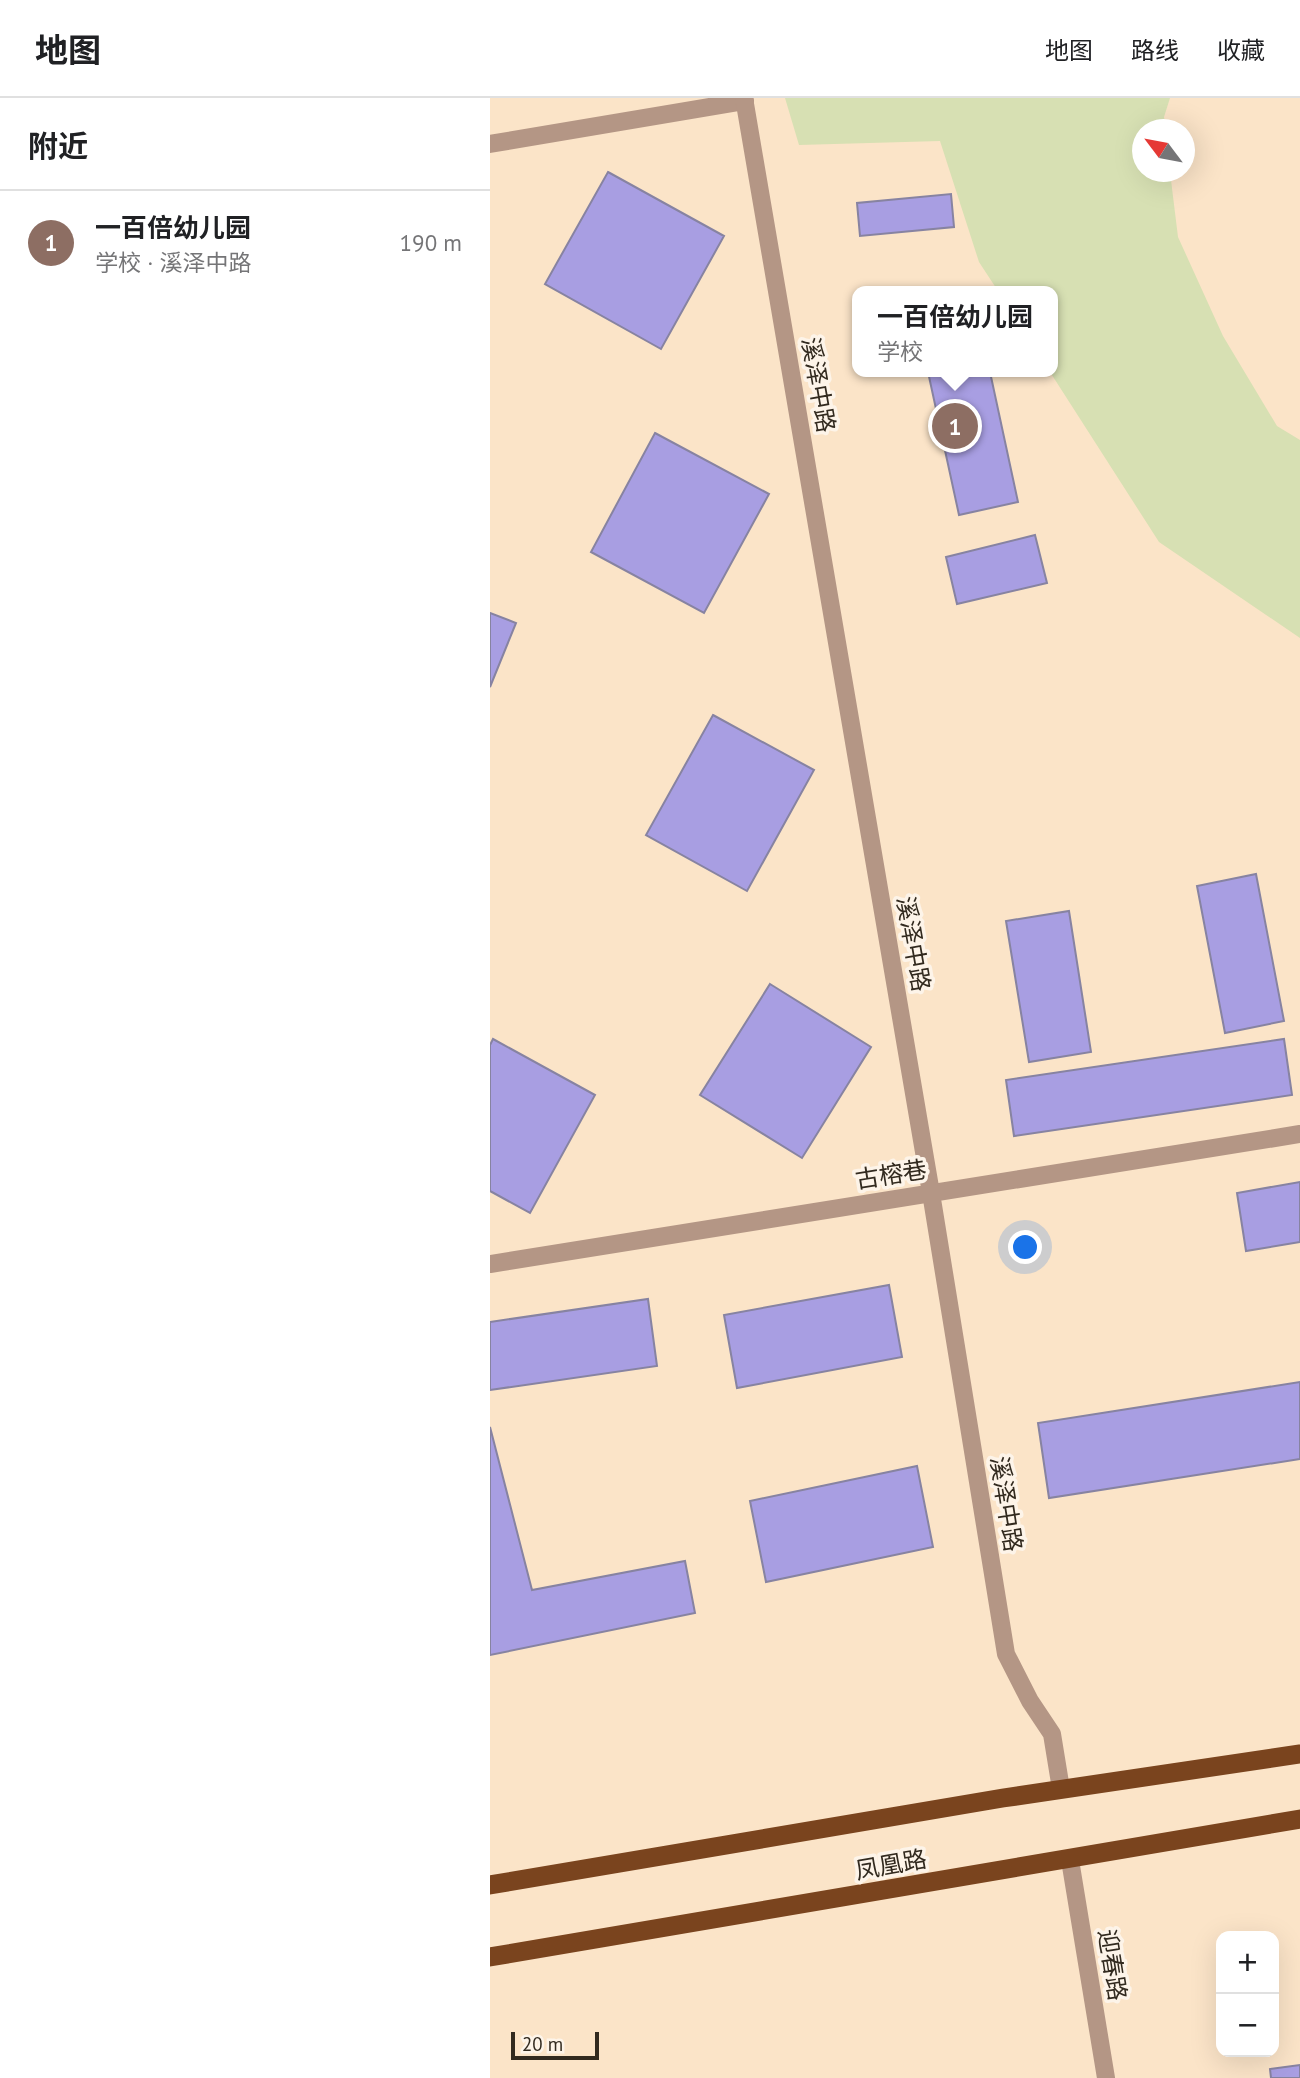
<!DOCTYPE html>
<html lang="zh">
<head>
<meta charset="utf-8">
<style>
	:root { --surface:#fff; --page:#f2f2f2; --text:#202124; --muted:#757577; --line:#e0e0e0; --accent:#0b8043 }
	body { margin:0; font-family:"PT Sans","Noto Sans SC",sans-serif; background:var(--page); color:var(--text) }
	.controls { position:absolute; right:21px; bottom:21px; display:grid; overflow:hidden; border-radius:14px; box-shadow:0 7px 28px #0002 }
	.controls button { width:63px; height:63px; display:grid; place-items:center; padding:0; border:0; border-bottom:2px solid var(--line); background:var(--surface); color:var(--text); font:35px sans-serif }
	.compass { position:absolute; left:642px; top:21px; width:63px; height:63px; border-radius:50%; background:var(--surface); box-shadow:0 7px 28px #0002; rotate:302deg }
	.scale { position:absolute; left:21px; bottom:18px; width:88px; box-sizing:border-box; padding-left:7px; border:4px solid #322a1f; border-top:0; font-size:19px; line-height:24px; white-space:nowrap; color:#322a1f; -webkit-text-stroke:5px #fdf4e9; paint-order:stroke }
	.you { position:absolute; left:536px; top:1150px; width:24px; height:24px; margin:-18px; border:5px solid #fff; border-radius:50%; background:#1a73e8; box-shadow:0 0 0 10px #1a73e833 }
	.badge { display:grid; place-items:center; width:46px; height:46px; border-radius:50%; background:var(--accent); color:#fff; font-size:23px; font-weight:700 }
	.pin { position:absolute; translate:-50% -50%; border:4px solid #fff; box-shadow:0 2px 7px #0006 }
	.popup { position:absolute; left:362px; top:188px; width:206px; height:91px; box-sizing:border-box; display:grid; place-content:center; border-radius:14px; background:var(--surface); filter:drop-shadow(0 2px 5px #0005); font-size:23px; white-space:nowrap; color:var(--muted) }
	.popup b { font-size:26px; color:var(--text) }
	.popup::after { content:''; position:absolute; left:50%; top:100%; margin-left:-14px; border:14px solid transparent; border-top-color:var(--surface) }
	.list { margin:0; padding:0; list-style:none }
	h2 { display:flex; justify-content:space-between; align-items:center; height:91px; margin:0; padding:0 28px; font-size:30px }
	h2 small { font-size:23px; font-weight:400; color:var(--muted) }
	.list li { display:grid; grid-template-columns:46px 1fr auto; gap:21px; align-items:center; box-sizing:border-box; height:105px; padding:0 28px; border-top:2px solid var(--line) }
	.list b { display:block; font-size:26px; white-space:nowrap }
	.list p { margin:0; font-size:23px; white-space:nowrap; color:var(--muted) }
	.list em { font-size:23px; font-style:normal; color:var(--muted) }
	.map { position:relative; flex:none; width:810px; height:1980px; overflow:hidden }
	header { display:flex; align-items:center; gap:42px; box-sizing:border-box; height:98px; padding:0 35px; background:var(--surface); border-bottom:2px solid var(--line) }
	header strong { font-size:33px }
	nav { display:flex; gap:38px; margin-inline-start:auto; font-size:24px }
	main { display:flex }
	aside { flex:1; background:var(--surface) }
	.map>svg:first-child { display:block }
	.green { fill:#d7e0b3 }
	.building { fill:#a89ee2; stroke:#8783a1; stroke-width:2 }
	.lines { fill:none; stroke-linecap:round; stroke-linejoin:round }
	.minor { stroke:#b49685; stroke-width:18 }
	.tertiary { stroke:#b49685; stroke-width:18 }
	.trunk { stroke:#7a441e; stroke-width:19 }
	.labels { text-anchor:middle; stroke-width:7; stroke-linejoin:round; paint-order:stroke }
	.street-label { font-size:24px; fill:#322a1f; stroke:#fdf4e9 }
</style>
</head>
<body>
<header>
<strong>地图</strong>
<nav><a>地图</a><a>路线</a><a>收藏</a></nav>
</header>
<main>
<aside>
<h2>附近<small></small></h2>
<ul class="list">
<li><span class="badge" style="background:#8d6e63">1</span><div><b>一百倍幼儿园</b><p>学校 · 溪泽中路</p></div><em>190 m</em></li>
</ul>
</aside>
<div class="map">
<svg width="810" height="1980" viewBox="0 0 810 1980">
	<rect width="100%" height="100%" fill="#fbe4c8"/>
	<path class="green" d="M295,0H680L674,19L676,31L652,32V74H680L688,139L733,238L787,328L810,342V540L669,444L560,274H563V193H508L489,164L450,43L309,47Z"/>
	<path class="building" d="M118,74L234,138L171,251L55,186Z
		M461,96L464,129L370,138L367,105Z
		M438,274H500L528,404L469,417Z
		M165,335L279,396L214,515L101,454Z
		M545,437L557,485L467,506L456,459Z
		M0,515L26,525L0,589Z
		M223,617L324,672L257,793L156,737Z
		M766,776L794,923L735,935L707,788Z
		M579,813L601,954L539,964L516,823Z
		M280,886L381,949L312,1060L210,997Z
		M3,941L105,997L40,1115L0,1093V947Z
		M794,941L802,997L524,1038L516,982Z
		M810,1084V1144L756,1153L747,1095Z
		M399,1187L412,1259L247,1290L234,1217Z
		M158,1201L167,1268L0,1292V1224Z
		M810,1284V1361L559,1400L548,1325Z
		M0,1329L42,1492L195,1463L205,1515L0,1557Z
		M427,1368L443,1449L276,1484L260,1403Z
		M810,1967V1980H781L780,1971Z"/>
	<g class="lines">
		<path class="minor" d="M0,46L255,3"/>
		<path class="tertiary" d="M254,0L441,1095L516,1556L540,1603L562,1636L571,1691
			M0,1166L810,1036
			M580,1762L616,1980"/>
		<path class="trunk" d="M0,1787L513,1700L810,1656
			M0,1859L810,1721"/>
	</g>
	<g class="labels">
		<g class="street-label">
			<text transform="translate(328 287) rotate(80)" y="8">溪泽中路</text>
			<text transform="translate(423 846) rotate(80)" y="8">溪泽中路</text>
			<text transform="translate(401 1077) rotate(-9)" y="8">古榕巷</text>
			<text transform="translate(516 1406) rotate(81)" y="8">溪泽中路</text>
			<text transform="translate(401 1767) rotate(-10)" y="8">凤凰路</text>
			<text transform="translate(622 1867) rotate(81)" y="8">迎春路</text>
		</g>
	</g>
</svg>
<div class="controls">
<button>+</button>
<button>−</button>
</div>
<svg class="compass" viewBox="-18 -18 36 36"><path d="M0-13l5 13h-10z" fill="#e53935"/><path d="M0 13l5-13h-10z" fill="#757577"/></svg>
<div class="scale">20 m</div>
<div class="you"></div>
<div class="pin badge" style="left:465px;top:328px;background:#8d6e63">1</div>
<div class="popup"><b>一百倍幼儿园</b>学校</div>
</div>
</main>
</body>
</html>
